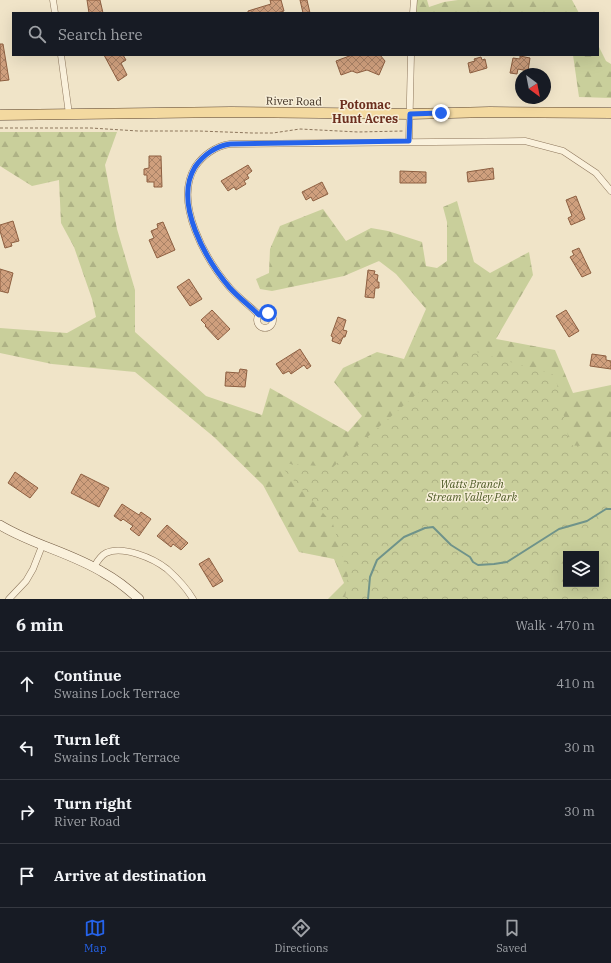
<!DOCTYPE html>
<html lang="en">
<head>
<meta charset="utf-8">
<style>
	:root { --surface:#171b24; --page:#242831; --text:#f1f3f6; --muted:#9ea1a6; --line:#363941; --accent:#2563eb }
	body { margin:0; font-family:"IBM Plex Serif",serif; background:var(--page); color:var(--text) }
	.controls { position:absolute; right:12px; bottom:12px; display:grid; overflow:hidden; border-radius:0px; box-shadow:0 4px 16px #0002 }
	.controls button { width:36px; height:36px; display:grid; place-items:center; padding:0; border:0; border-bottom:1px solid var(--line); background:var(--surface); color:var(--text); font:20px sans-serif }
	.compass { position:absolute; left:515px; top:68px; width:36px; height:36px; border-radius:50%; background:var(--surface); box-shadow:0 4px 16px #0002; rotate:148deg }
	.stop { position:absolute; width:12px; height:12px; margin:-9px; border:3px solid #2563eb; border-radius:50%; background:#fff }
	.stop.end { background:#2563eb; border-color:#fff; box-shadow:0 1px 4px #0008 }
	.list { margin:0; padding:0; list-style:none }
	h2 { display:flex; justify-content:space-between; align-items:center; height:52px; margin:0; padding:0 16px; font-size:17px }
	h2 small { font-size:13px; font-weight:400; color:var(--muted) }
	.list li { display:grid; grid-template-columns:26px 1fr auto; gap:12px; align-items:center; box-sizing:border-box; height:64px; padding:0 16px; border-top:1px solid var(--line) }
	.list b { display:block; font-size:15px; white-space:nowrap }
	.list p { margin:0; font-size:13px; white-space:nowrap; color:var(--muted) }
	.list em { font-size:13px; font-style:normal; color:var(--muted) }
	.icon { flex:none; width:22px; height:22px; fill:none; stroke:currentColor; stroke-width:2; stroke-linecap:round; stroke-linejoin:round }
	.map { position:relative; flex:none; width:611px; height:599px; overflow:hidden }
	.search { position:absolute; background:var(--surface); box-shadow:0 4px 16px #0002; left:12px; right:12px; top:12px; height:44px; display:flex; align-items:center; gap:10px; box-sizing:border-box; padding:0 14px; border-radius:0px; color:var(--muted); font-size:15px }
	.sheet { height:308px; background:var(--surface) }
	nav { display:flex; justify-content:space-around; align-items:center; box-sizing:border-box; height:56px; border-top:1px solid var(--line); background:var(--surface); font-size:11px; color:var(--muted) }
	nav a { display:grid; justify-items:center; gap:2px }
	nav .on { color:var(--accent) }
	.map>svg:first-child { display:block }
	.forest { fill:url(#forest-firs); fill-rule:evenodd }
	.park { fill:url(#park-crowns); fill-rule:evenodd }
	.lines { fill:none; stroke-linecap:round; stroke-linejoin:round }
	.stream { stroke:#6f938a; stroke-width:2 }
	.building { fill:url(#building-cross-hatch); stroke:#8d5f41 }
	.minor-casing { stroke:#8d765c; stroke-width:7 }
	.secondary-casing { stroke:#6f573f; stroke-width:10 }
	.primary-casing { stroke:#5b4430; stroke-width:11 }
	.path { stroke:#8d765c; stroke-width:1; stroke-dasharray:3 2; stroke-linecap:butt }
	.minor { stroke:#faf1dc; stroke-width:6 }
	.secondary { stroke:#faf1dc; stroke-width:9 }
	.primary { stroke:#f3d9a0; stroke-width:10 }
	.route { stroke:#2563eb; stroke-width:5 }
	.labels { text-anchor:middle; stroke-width:3; stroke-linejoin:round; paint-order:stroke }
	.street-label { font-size:11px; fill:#3d2e20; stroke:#f7eed8 }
	.park-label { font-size:11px; font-style:italic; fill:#4d5a26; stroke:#f7eed8 }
	.neighbourhood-label { font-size:12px; font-weight:bold; fill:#6b2e1e; stroke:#f7eed8 }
</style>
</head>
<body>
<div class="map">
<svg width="611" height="599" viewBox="0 0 611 599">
	<defs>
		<pattern id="forest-firs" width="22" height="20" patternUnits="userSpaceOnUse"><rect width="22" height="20" fill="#c9cf9b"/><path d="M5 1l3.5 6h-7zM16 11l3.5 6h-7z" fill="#aeb285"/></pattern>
		<pattern id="park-crowns" width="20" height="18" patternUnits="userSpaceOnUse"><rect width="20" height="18" fill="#c9cf9b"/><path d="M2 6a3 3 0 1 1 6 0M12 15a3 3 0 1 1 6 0" fill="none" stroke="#aeb285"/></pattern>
		<pattern id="building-cross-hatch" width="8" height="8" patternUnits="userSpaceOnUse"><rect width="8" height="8" fill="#cf9f7d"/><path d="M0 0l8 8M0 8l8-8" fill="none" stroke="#a98266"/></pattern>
	</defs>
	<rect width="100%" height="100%" fill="#f0e4c8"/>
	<path class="forest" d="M416,0H427L429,7L444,2L458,0H572L579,13H416Z
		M598,45L606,61L611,64V98L579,97L573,55H598Z
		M0,132H117L105,165L117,229L135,290V332L206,396L262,415L270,388L348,432L362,416L334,382L343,368L377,352L404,359L426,309L396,274L379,261L344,276L272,291L260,289L256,279L269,273L270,249L280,226L323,209L346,241L371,228L388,231L422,242L426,266L437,268L447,261V222L443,207L457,201L474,262L490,273L529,252L533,275L496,339L555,350L573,393L611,385V599H328L344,583L334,559L299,552L263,485L214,437L135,372L52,364L0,353V328L67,333L96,317L92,299L74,247L61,223L59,180L32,186L0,166ZM566,554H596V584H566Z"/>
	<path class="park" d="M463,348L555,375L570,445L611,449V599H345L348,576L333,524L278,463L333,467L450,365ZM566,554H596V584H566Z"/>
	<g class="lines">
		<path class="stream" d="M368,599L370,577L377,560L404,537L425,528L433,527L451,545L470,557L473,562L478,565L494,564L507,562L559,529L587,521L606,509H611"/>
	</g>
	<path class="building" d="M87,0H100L103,13H89Z
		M270,0H281L284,11L277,13H248V11L271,4Z
		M300,0H307L310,13H303Z
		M0,44H3L9,80L0,81Z
		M104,55H123L126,60L121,63L127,75L118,81Z
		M352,55H380L385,61L379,75L367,70L357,73L352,71L341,75L336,61Z
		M520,56L530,58L528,71L518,69L517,74L510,73L513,58L520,59Z
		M481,57L482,60L485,59L487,68L470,73L468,63L475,61L474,59Z
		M149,156H161L162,187H154V182H147V175H144V169L149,168Z
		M248,165L252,171L247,175L249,178L244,181L246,184L236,190L234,187L228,191L221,181Z
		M493,168L494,179L468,182L467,172Z
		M400,171L426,172V183H400Z
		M322,182L328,194L313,201L311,197L306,200L302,192Z
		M576,196L585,219L571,225L568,218L572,216L566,200Z
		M13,221L19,241L11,243L12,246L5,248L0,231V225Z
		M163,222L175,250L157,258L149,240L154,238L151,231L158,228L157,224Z
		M579,248L591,273L582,277L570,257L574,255L572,251Z
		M0,269L13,273L8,293L0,291Z
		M368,270L375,271L374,274L378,275L377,282H379V288H375L374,298L365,297Z
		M189,279L202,299L190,306L177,287Z
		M212,310L230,329L218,340L205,326L206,325L201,320Z
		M566,310L579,331L569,337L556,316Z
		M338,317L346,320L343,330L347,331L345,337H343L340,344L332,341L333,337L331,336Z
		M300,349L311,366L307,369L304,365L291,374L289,371L283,374L276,364Z
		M592,354L606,356V360L611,361V369L590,366Z
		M240,369L247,370L245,387L225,386L226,372L239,373Z
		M15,472L38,488L30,498L8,483Z
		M81,474L109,488L99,507L71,493Z
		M122,504L139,515L141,512L151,519L139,536L130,529L133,526L123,519L121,521L114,516Z
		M167,525L188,543L181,550L173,544L171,547L157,536Z
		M209,558L223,581L213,587L199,564Z"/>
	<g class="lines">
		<g class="minor-casing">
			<path id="minor" d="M53,0L55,13
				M413,13L414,0
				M61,55L69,114
				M409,141L411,55
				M257 320a8 8 0 1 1 16 0a8 8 0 1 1-16 0Z
				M259,315C250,306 239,298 230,288C206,260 173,203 195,167C203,155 216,146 230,144L525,141L563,151L596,173L611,191
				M94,567C97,562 100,556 106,553C122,545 153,558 167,569C177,578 186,587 193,599
				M9,599L26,581L33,569L42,546"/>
		</g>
		<g class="secondary-casing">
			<path id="secondary" d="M0,525C33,545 72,553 104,573C117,580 128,589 139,599"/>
		</g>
		<g class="primary-casing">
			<path id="primary" d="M0,115L231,112L410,114L490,112L611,113"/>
		</g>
		<path class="path" d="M0,128H91L138,131H199L252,133H273L300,129L358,132L403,131"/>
		<use href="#minor" class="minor"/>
		<use href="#secondary" class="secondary"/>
		<use href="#primary" class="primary"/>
	</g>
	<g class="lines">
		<path class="route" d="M268,313L264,312L259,315C250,306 239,298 230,288C206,260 173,203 195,167C203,155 216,146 230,144L409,141L410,114L441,113"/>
	</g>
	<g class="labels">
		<g class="street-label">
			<text transform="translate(294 101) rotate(1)" y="4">River Road</text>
		</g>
		<g class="park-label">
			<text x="472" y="488">Watts Branch<tspan x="472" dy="13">Stream Valley Park</tspan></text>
		</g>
		<g class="neighbourhood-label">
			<text x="365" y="109">Potomac<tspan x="365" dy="14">Hunt Acres</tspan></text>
		</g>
	</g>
</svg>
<div class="controls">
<button><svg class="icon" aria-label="layers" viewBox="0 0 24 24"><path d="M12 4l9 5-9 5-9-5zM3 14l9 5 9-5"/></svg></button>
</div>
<svg class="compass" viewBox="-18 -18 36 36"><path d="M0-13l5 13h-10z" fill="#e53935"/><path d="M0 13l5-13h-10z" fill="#9ea1a6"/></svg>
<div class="stop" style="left:268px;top:313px"></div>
<div class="stop end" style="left:441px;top:113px"></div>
<div class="search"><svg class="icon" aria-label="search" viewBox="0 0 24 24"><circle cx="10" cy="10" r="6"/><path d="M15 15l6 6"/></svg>Search here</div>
</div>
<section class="sheet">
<h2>6 min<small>Walk · 470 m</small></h2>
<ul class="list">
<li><svg class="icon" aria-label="ahead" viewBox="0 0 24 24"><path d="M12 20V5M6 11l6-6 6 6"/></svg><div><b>Continue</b><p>Swains Lock Terrace</p></div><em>410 m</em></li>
<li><svg class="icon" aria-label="left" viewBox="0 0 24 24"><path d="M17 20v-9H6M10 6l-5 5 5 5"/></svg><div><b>Turn left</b><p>Swains Lock Terrace</p></div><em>30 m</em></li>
<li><svg class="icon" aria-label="right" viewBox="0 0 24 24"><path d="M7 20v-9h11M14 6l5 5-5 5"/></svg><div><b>Turn right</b><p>River Road</p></div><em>30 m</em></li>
<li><svg class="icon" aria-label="arrive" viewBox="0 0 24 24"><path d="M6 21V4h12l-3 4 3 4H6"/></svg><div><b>Arrive at destination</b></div></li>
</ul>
</section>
<nav>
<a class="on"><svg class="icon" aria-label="map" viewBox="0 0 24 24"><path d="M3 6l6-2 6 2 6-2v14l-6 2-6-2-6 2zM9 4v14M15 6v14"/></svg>Map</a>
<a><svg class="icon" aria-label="directions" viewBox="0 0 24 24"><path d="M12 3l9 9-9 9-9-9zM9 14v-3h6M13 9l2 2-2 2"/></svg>Directions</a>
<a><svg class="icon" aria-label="saved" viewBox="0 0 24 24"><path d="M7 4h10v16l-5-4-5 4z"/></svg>Saved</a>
</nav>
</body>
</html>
